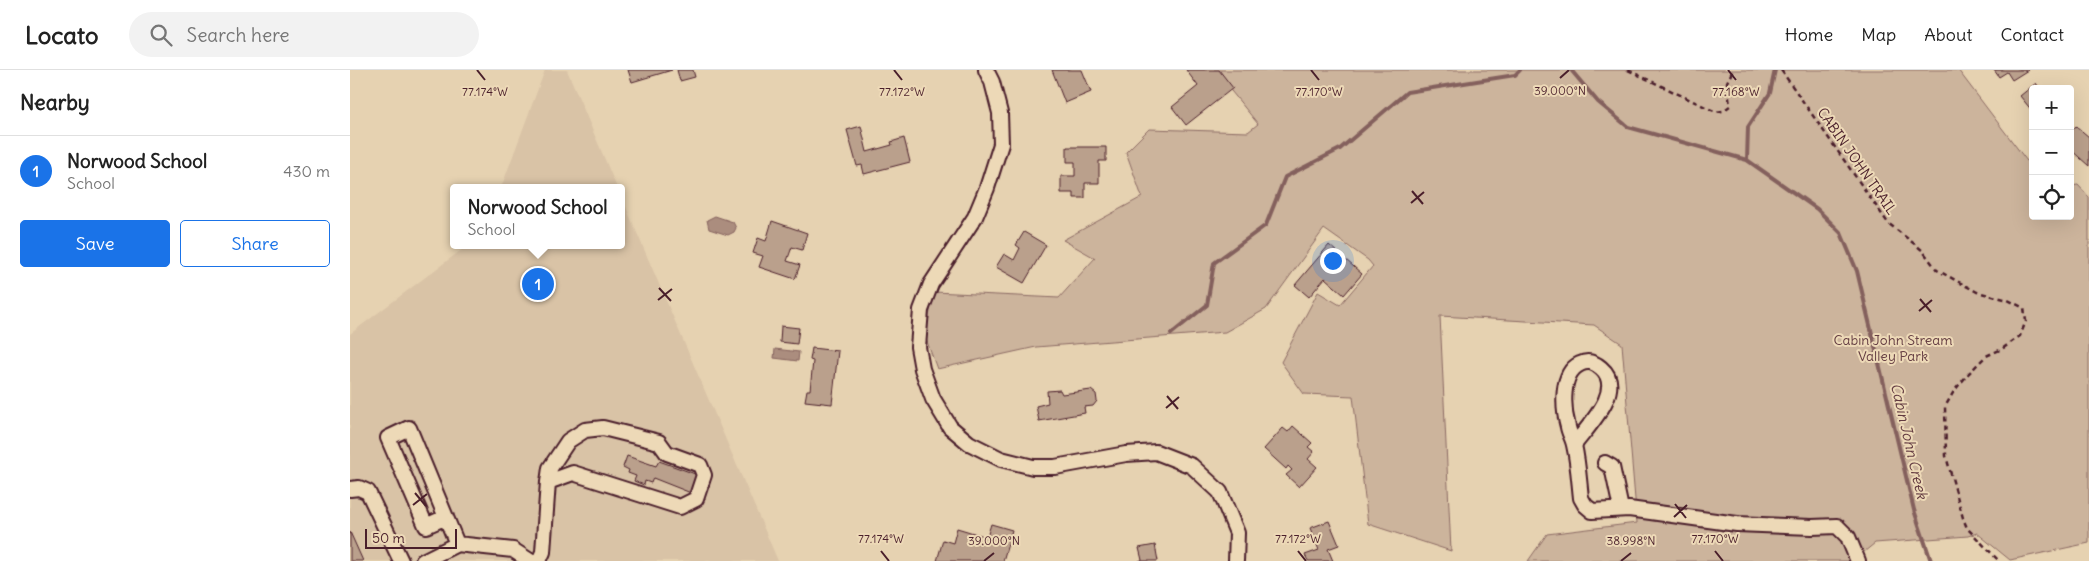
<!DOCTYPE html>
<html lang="en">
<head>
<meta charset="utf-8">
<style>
	:root { --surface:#fff; --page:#f2f2f2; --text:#222; --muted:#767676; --line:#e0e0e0; --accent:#1a73e8 }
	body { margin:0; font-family:Delius,sans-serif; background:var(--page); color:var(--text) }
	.controls { position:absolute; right:15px; top:15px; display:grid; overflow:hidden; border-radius:5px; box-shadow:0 5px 20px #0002 }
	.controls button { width:45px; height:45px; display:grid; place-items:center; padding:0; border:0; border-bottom:1px solid var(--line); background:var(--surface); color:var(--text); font:25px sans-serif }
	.scale { position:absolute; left:15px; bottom:12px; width:92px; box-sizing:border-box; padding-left:5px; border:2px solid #4a1f2b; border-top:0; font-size:14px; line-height:18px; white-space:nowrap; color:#4a1f2b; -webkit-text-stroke:4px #edd9b7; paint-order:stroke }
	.you { position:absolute; left:982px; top:190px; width:18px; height:18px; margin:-12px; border:4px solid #fff; border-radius:50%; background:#1a73e8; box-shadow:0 0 0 8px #1a73e833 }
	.badge { display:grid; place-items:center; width:32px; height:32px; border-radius:50%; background:var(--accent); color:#fff; font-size:16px; font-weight:700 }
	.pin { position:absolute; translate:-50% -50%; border:2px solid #fff; box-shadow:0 1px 5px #0006 }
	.popup { position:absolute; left:100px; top:114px; width:175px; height:65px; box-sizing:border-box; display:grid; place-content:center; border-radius:5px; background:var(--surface); filter:drop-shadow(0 1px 4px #0005); font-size:16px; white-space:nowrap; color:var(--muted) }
	.popup b { font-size:19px; color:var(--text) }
	.popup::after { content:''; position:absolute; left:50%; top:100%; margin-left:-10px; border:10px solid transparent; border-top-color:var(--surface) }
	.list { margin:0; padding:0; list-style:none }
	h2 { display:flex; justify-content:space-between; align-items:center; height:65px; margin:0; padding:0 20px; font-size:21px }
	h2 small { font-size:16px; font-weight:400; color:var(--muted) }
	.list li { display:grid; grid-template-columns:32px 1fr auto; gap:15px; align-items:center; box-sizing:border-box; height:70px; padding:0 20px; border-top:1px solid var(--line) }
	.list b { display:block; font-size:19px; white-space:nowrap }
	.list p { margin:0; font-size:16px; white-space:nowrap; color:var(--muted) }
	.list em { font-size:16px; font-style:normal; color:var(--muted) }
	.actions { display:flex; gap:10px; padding:15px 20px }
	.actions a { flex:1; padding:11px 0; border:1px solid var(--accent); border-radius:5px; text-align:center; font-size:18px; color:var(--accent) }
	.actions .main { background:var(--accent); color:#fff }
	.icon { flex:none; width:28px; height:28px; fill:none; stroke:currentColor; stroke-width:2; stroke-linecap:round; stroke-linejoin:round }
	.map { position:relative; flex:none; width:1739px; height:491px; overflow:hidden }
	header { display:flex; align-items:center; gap:30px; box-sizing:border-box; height:70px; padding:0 25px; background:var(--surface); border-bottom:1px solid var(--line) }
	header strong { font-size:24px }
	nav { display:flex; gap:28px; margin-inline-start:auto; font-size:18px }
	.search { width:350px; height:45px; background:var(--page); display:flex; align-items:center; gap:12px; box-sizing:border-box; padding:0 18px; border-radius:28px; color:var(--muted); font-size:19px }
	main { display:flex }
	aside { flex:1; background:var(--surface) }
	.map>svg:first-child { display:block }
	.built { fill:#d9c3a6 }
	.green { fill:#ccb49c; stroke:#8b6a64 }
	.water { fill:#ab8d7e; stroke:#84615d }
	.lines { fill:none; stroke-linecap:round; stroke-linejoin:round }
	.stream { stroke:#84615d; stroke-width:4 }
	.building { fill:#baa08c; stroke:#4a1f2b }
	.minor-casing { stroke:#4a1f2b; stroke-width:18 }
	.path { stroke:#4a1f2b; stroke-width:2.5; stroke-dasharray:5 4; stroke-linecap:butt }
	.minor { stroke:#edd9b7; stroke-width:14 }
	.ticks { fill:none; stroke:#4a1f2b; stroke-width:2 }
	.labels { text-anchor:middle; stroke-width:4; stroke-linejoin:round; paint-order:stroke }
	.street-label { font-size:14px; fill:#4a1f2b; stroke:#edd9b7 }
	.park-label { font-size:14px; fill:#643d42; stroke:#edd9b7 }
	.water-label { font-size:15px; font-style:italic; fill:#623a40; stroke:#edd9b7 }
	.ticks-label { font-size:12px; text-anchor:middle; fill:#4a1f2b; stroke:#edd9b7; stroke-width:4; stroke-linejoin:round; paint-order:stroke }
</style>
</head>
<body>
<header>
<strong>Locato</strong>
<div class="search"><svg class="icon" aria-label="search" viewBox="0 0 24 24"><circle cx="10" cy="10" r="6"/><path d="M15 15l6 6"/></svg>Search here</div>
<nav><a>Home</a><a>Map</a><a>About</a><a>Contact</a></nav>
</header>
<main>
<aside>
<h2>Nearby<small></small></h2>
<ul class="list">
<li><span class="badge">1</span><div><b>Norwood School</b><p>School</p></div><em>430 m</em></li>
</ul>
<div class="actions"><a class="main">Save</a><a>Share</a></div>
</aside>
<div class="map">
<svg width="1739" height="491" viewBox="0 0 1739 491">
	<rect width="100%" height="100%" fill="#e6d2b1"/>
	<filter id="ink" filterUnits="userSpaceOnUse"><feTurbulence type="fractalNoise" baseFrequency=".02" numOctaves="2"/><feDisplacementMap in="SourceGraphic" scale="10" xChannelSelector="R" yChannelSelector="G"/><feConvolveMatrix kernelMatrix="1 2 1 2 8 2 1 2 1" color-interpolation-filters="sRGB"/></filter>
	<g filter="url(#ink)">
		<path class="built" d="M195,0H217L267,118H151Z
			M272,128L428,491H0V264L118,175H272Z"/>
		<path class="green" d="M864,0H1608L1683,99V146H1720V116L1728,115L1739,127V473L1660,490L1627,463L1618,466L1525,473L1503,491H1178L1197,464L1287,453L1272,274L1244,255L1090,246L1101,481L1018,454L1003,326L954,324L931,292L968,222L990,235L1023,196L1018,190L974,159L916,239L875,262L686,277L587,299L575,266L584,222L709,228L745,188L713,170L792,127L776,82L799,59L898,62L908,54Z"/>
		<path class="water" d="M365,146L383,152L386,158L384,162L378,165L359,159L357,150Z
			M425,279L449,282L448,291L424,288Z"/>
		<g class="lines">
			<path class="stream" d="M1221,0L1248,32L1278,57L1397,90L1467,139L1491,163L1507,201L1564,440L1581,491
				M1397,90L1398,57L1420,23L1425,0
				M821,264L857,235L864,193L916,155L935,107L990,79L1057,22L1165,5L1170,0"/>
		</g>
		<path class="building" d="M278,0H322L282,12Z
			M327,0H343L345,7L330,11Z
			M702,0H732L741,22L715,33Z
			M836,0H869L883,18L836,55L822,37L848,16Z
			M1644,0H1678L1662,10L1657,2L1649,7Z
			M1686,13L1690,19H1683V42L1670,26Z
			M511,56L517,82L542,75L541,72L554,68L560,92L514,104L512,95L507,96L497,60Z
			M1726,56L1739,67V96L1720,79V63Z
			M717,77H756V91H749V113H735V128H724V123H711V106H725V92H717Z
			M422,151L457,163L452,180L442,177L437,191L450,195L445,209L409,197L413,186L403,183L408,168L416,171Z
			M674,162L696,175L674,213L646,197L654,184L664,190L670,178L666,175Z
			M979,175L1012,204L994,225L975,208L959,227L945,215Z
			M431,256L449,258L447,274L430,272Z
			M462,278L488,281L482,334L455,331L457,320H460L463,291L460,290Z
			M710,320L712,324L741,320L746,324L747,331L743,336L734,337L735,343L689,351L686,336L698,333L697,321Z
			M943,356L962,373L958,377L964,382L958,389L967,397L949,417L936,405L942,400L938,396L936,399L914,379L933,358L938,362Z
			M277,386L306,396L309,391L348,405L341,423L303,408L301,413L295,411L294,415L284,411L286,406L278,403L279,400L273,397Z
			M979,451L989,475L978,479L983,491H958L955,485L969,480L960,458Z
			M641,454L662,460L653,491H587L593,470L603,473L607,458L637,467Z
			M0,462L13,491H0Z
			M805,475L808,491H789L792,490L789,478Z"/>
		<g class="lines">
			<g class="minor-casing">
				<path id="minor" d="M636,0L642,12L650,43L651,74L637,118L625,147L581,214L571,240L568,277L572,299L583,329L600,357L619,373L651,389L683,397H705L776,384L806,382L842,396L870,422L887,463L886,491
					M1224,375C1238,356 1276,319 1251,298C1244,292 1238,290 1230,294C1210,303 1213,339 1218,357C1219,363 1223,369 1224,375C1228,392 1229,410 1231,428L1235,435L1242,441L1279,439L1387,454L1462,457L1487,456L1498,467L1508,491
					M1255,393L1262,397L1271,439
					M0,419L9,418L18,422L51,491
					M96,447L76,456L38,368L59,358L107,474
					M73,491L107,474L163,480L180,491
					M189,491L193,482L198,412L200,398L218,371L235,360L253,358L309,372L317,383L350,395L354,405L346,429L330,437L223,403L198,412"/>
			</g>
			<path class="path" d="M1278,0L1366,42L1373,41L1380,36L1377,12L1383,0
				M1431,0L1538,153L1572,180L1587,200L1627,222L1658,230L1674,238L1676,251L1670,266L1652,279L1636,286L1619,303L1604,321L1595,337L1596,386L1613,448L1617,458L1649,491"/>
			<use href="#minor" class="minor"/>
		</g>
	</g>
	<path class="ticks" d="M127,0L135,10M544,0L552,10M961,0L969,10M1378,0L1386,10M1210,8L1219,0M1062,121L1073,134M1061,133L1074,122M309,218L321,231M1570,229L1581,242M308,230L322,219M1569,241L1582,230M817,326L828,339M816,338L829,327M65,423L76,436M1325,434L1336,448M63,435L77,424M1324,447L1337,435M531,481L539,491M948,481L956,491M1365,481L1373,491M634,491L644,483M1271,491L1281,483"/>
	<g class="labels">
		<g class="street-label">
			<text transform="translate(1507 91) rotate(55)" y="5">CABIN JOHN TRAIL</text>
		</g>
		<g class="park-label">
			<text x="1543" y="275">Cabin John Stream<tspan x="1543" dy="16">Valley Park</tspan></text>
		</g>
		<g class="water-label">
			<text transform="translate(1559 371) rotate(77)" y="5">Cabin John Creek</text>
		</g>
	</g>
	<g class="ticks-label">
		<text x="1210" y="25">39.000°N</text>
		<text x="552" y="26">77.172°W</text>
		<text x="1386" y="26">77.168°W</text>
		<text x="135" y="26">77.174°W</text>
		<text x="969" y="26">77.170°W</text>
		<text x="531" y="473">77.174°W</text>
		<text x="948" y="473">77.172°W</text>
		<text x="1365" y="473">77.170°W</text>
		<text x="644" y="475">39.000°N</text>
		<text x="1281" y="475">38.998°N</text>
	</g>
</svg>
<div class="controls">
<button>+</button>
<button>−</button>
<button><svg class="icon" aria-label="locate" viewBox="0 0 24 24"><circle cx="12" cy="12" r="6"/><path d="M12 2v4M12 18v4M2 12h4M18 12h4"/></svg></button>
</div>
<div class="scale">50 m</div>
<div class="you"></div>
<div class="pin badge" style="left:188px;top:214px">1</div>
<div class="popup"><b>Norwood School</b>School</div>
</div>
</main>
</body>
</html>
